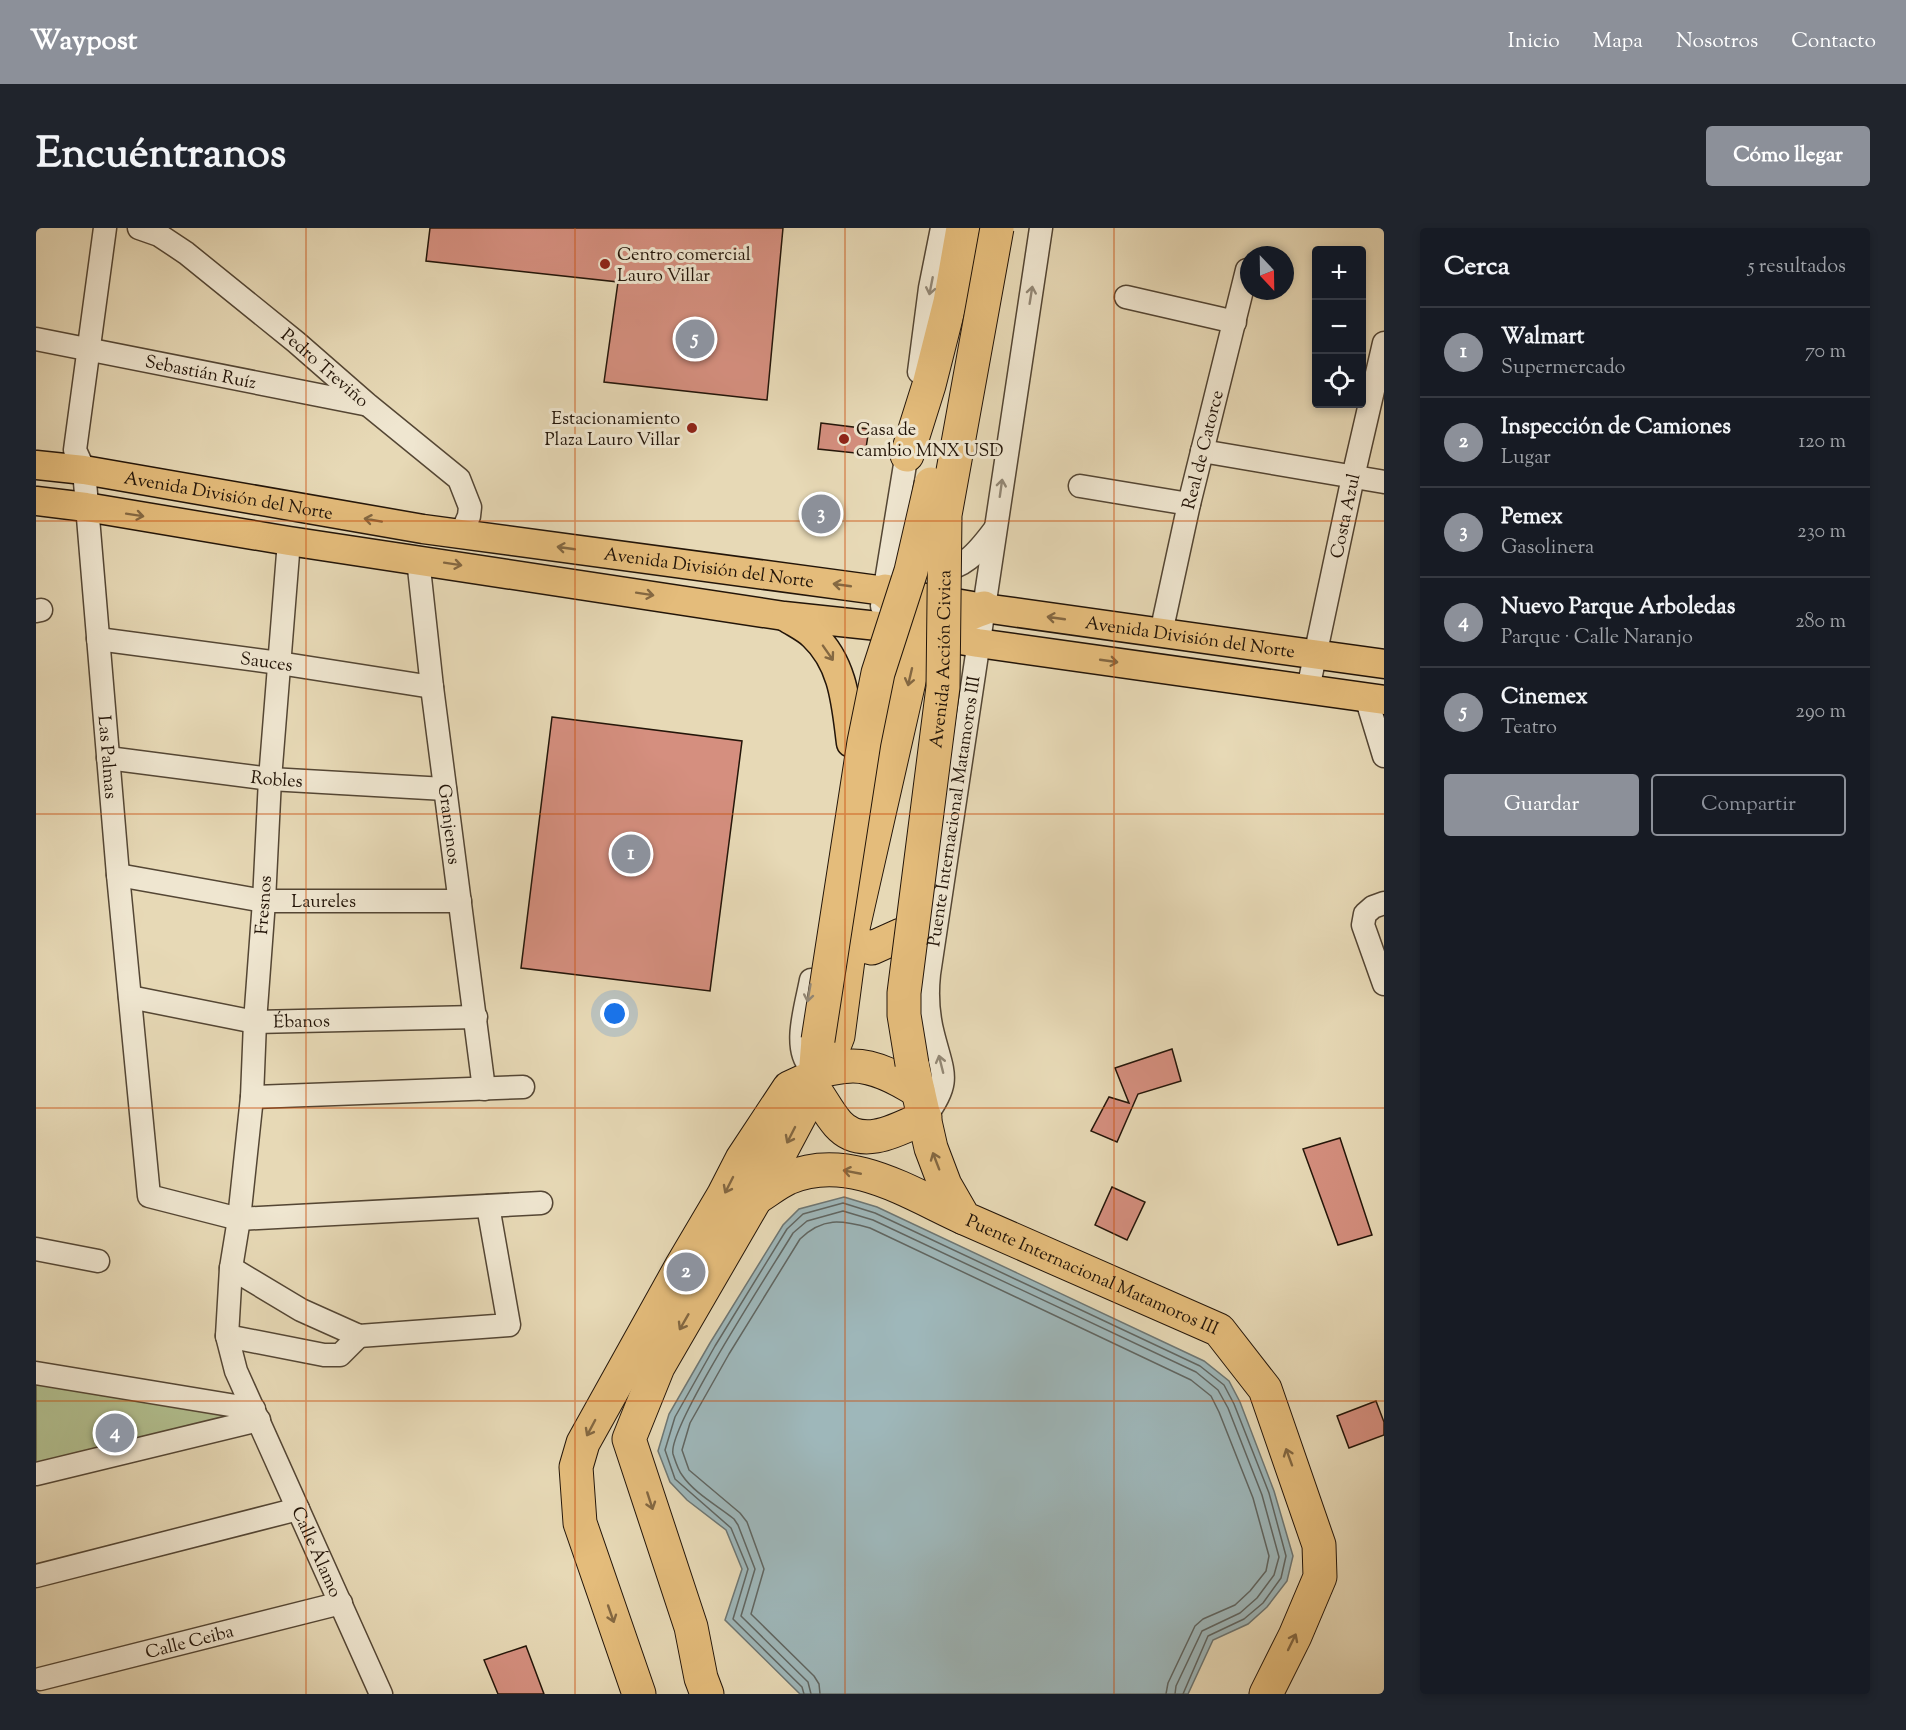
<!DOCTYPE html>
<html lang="es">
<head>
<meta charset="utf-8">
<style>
	:root { --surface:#171b24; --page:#20242c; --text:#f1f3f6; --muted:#9ea1a6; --line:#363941; --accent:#8c9099 }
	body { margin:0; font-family:"Sorts Mill Goudy",serif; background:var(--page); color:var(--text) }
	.controls { position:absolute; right:18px; top:18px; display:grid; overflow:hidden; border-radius:6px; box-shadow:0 3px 9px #0003 }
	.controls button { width:54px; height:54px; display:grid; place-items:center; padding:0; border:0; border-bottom:2px solid var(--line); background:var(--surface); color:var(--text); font:30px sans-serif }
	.compass { position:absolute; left:1204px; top:18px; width:54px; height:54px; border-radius:50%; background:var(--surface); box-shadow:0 3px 9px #0003; rotate:158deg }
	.you { position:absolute; left:579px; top:786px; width:21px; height:21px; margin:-15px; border:4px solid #fff; border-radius:50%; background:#1a73e8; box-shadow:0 0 0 9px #1a73e833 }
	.badge { display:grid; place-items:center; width:39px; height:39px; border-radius:50%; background:var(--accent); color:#fff; font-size:20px; font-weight:700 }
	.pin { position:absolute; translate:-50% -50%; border:3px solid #fff; box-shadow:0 2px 6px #0006 }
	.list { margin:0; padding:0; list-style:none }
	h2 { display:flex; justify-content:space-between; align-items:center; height:78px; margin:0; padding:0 24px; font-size:26px }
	h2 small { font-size:20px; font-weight:400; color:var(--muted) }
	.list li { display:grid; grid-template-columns:39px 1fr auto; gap:18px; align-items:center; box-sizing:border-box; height:90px; padding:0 24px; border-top:2px solid var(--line) }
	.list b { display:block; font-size:22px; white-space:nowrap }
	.list p { margin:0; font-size:20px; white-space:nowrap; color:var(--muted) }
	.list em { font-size:20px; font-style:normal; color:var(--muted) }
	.actions { display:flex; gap:12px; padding:18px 24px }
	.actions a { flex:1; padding:14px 0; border:2px solid var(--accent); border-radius:6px; text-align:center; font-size:21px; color:var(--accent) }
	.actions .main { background:var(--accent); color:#fff }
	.icon { flex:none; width:33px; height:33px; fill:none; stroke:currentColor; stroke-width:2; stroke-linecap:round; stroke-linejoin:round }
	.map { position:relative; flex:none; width:1348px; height:1466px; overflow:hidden; border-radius:6px }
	header { display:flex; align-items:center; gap:36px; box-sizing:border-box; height:84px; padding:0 30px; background:var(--accent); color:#fff }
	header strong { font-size:28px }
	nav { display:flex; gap:33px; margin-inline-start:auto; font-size:21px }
	.intro { display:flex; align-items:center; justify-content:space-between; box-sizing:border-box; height:144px; padding:0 36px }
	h1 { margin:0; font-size:42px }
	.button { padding:15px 27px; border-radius:6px; background:var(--accent); color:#fff; font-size:21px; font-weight:700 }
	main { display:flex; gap:36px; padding:0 36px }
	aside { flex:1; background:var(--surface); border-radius:6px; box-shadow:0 3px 9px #0003 }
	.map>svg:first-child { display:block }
	.green { fill:#b2c090; stroke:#6a6a4c; stroke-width:1.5 }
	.water { fill:#9eb7ba; stroke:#6d7673; stroke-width:1.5 }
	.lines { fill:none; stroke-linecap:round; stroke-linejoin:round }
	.shore { stroke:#606662; stroke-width:1.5 }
	.building { fill:#d58f7f; stroke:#231509; stroke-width:1.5 }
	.minor-casing { stroke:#544634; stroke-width:25 }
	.major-casing { stroke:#231509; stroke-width:31 }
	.highway-casing { stroke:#231509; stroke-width:35 }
	.minor { stroke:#efe6d0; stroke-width:22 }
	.major { stroke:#e4bc7b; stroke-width:28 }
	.highway { stroke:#e4bc7b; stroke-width:33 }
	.highway-bridge-casing { stroke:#231509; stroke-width:35; stroke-linecap:butt }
	.highway-bridge { stroke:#e4bc7b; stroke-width:33 }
	.oneway { stroke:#938876 }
	.oneway2 { stroke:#846842 }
	.grid { fill:none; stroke:#ca4f0c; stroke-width:1.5; stroke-opacity:0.55 }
	.poi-dot { fill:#8f2418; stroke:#efe6d0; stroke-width:2 }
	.labels { text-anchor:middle; stroke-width:6; stroke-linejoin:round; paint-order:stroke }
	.poi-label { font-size:18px; fill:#231509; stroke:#efe6d0; text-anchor:start }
	.street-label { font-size:18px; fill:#231509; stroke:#efe6d0 }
</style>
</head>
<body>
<header>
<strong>Waypost</strong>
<nav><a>Inicio</a><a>Mapa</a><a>Nosotros</a><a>Contacto</a></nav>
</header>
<div class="intro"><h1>Encuéntranos</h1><a class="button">Cómo llegar</a></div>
<main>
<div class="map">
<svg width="1348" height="1466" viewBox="0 0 1348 1466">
	<rect width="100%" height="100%" fill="#e7d9b6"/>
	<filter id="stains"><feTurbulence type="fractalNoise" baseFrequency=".00333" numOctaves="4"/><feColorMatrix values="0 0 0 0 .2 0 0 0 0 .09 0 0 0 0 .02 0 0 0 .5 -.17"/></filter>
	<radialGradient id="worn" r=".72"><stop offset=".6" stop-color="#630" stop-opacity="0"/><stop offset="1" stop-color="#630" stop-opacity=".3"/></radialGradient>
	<path class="green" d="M0,1148L96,1161L209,1192L0,1243Z"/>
	<path class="water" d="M808,969L841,979L1168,1133L1193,1153L1204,1174L1238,1263L1257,1328L1251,1353L1231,1379L1212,1396L1177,1412L1152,1466H764L689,1392L706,1341L690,1302L651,1272L634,1254L622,1223L633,1186L674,1115L747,997L763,981Z"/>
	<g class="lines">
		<path class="shore" d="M768,1466L766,1459L697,1391L712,1341L695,1300L639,1251L629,1222L639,1189L679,1118L751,1001L767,986L807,975L839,985L1164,1138L1188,1157L1198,1176L1233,1265L1250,1328L1245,1350L1227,1375L1208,1391L1172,1408L1147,1466
			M775,1466L772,1454L705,1388L719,1341L702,1297L698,1291C682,1278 658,1265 646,1247C642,1242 639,1232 637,1226C631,1200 738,1037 757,1005L771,993L807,983L837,992L1160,1144L1182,1162L1192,1180L1226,1267L1243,1329L1238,1347L1221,1370L1204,1385L1166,1403L1140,1458L1139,1466
			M784,1466L783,1456L778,1448L715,1386L728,1341L711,1294L704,1285L653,1242L646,1222L654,1195L693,1126L764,1011C787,989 805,992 834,1000L1155,1152L1175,1168L1183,1184L1217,1270L1233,1328L1230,1343L1214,1363L1199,1377L1167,1391L1159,1398L1132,1455L1130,1466"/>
	</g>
	<path class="building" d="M394,0H747L731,172L568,154L582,54L390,33Z
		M785,195L833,201L829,226L782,221Z
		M516,489L706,513L674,763L485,740Z
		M1136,821L1145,853L1102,866L1081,914L1055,903L1073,869L1093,875L1079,840Z
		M1304,910L1336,1007L1302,1017L1267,921Z
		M1076,959L1109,974L1091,1012L1059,997Z
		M1340,1173L1348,1194V1207L1313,1220L1301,1188Z
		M490,1418L508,1466H462L448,1432Z"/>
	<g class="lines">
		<g class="minor-casing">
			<g id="minor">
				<path id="s1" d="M69,0L39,222L48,242L82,647L113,968L203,991L505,975"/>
				<path id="s2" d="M103,0L123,7L150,25L260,114L331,176L423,251L434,279L433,288L425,306"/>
				<path d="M1090,69L1199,94"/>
				<path id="s3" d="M0,111L328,176"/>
				<path d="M883,144L894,60L906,0"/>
				<path d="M1166,223L1348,254"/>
				<path d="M1044,258L1153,276"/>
				<path id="s4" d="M253,313L234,551L228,673L219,794L216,869L203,991L195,1040L191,1108L200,1143L345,1466"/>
				<path id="s5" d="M382,331L396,459L448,861"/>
				<path d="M897,340C925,347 944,321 959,301"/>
				<path d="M846,378L873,212"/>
				<path d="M0,383L5,382"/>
				<path id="s6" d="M1125,405L1153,276L1211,42"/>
				<path id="s7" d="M62,411L243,435L396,459"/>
				<path id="s8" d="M1272,461L1317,249L1348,115"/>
				<path d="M1330,469L1348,528"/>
				<path id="s9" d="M72,530L234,551L409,561"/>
				<path id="s10" d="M82,647L228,673H424"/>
				<path d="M1348,675L1337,679L1329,686L1327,697L1348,756"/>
				<path id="s11" d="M94,769L219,794L440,789"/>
				<path d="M774,838C756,820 771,775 775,752"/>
				<path d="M216,869L487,859"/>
				<path id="s12" d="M889,889C916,853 907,846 897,806C892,787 891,765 893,746L1005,0"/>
				<path d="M0,1021L62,1033"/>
				<path d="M195,1040L265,1082L323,1108L473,1097L452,978"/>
				<path d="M191,1108L288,1127H304L323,1108"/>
				<path d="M0,1145L218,1181"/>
				<path d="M0,1246L223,1192"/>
				<path d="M0,1348L262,1281"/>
				<path id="s13" d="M4,1451L305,1375"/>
			</g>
		</g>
		<g class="major-casing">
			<g id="major">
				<path id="s14" d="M0,237L48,242L387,301L849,363L948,380L1348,436"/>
				<path d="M0,273L50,279L253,313L748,388L842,398L942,415L1348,472"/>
				<path d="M750,389C759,395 770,400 777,407C808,436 810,476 815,515"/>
			</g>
		</g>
		<g class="highway-casing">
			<g id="highway">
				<path d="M871,227L893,157L914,74L927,0"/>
				<path d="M903,427C904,421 904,412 907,407C915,393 933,385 948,380"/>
				<path d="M815,709L821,716L836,720L865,707"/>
				<path id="s15" d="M876,836L895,920L909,957L928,990L1183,1102L1229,1161L1283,1317L1284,1349L1259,1408L1230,1466"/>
				<path d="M782,840L795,826L802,808L815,709L884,405C876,387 865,375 849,363"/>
				<path d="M780,843C792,842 805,838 817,838C840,838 863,851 882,863"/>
				<path d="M778,861C786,872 793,886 802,896C826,923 863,901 889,889"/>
				<path d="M720,970C730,964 741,955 752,950C813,924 873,965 928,990"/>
				<path d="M603,1466L544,1295L540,1239L547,1215L645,1039L687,968L706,931L753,860L779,848"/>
				<path d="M671,1466L665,1450L655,1399L593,1211L622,1139L720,970L778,861L782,812"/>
			</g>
		</g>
		<use href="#minor" class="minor"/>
		<use href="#major" class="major"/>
		<use href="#highway" class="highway"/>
		<g class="highway-bridge-casing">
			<g id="highway-bridge">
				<path d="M782,812L828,514L842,445L875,343L895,256"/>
				<path id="s16" d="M876,836L868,787V765L907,459L909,287L961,0"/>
			</g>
		</g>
		<use href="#highway-bridge" class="highway-bridge"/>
	</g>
	<defs><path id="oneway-shaft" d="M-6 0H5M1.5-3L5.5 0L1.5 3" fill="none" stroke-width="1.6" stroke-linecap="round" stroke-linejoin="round" transform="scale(1.5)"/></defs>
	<g class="oneway">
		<use href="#oneway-shaft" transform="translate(895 58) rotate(101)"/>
		<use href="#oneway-shaft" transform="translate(995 67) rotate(-81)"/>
		<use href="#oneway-shaft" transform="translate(965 260) rotate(-82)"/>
		<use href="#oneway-shaft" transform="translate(773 765) rotate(100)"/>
		<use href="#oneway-shaft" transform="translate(905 836) rotate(-104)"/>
	</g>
	<g class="oneway2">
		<use href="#oneway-shaft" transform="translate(99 287) rotate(9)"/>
		<use href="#oneway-shaft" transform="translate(337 292) rotate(-170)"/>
		<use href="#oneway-shaft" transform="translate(530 320) rotate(-172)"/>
		<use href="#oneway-shaft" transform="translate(417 336) rotate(9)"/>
		<use href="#oneway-shaft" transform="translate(806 357) rotate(-172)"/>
		<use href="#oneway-shaft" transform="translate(609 366) rotate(9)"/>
		<use href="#oneway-shaft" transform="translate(1020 390) rotate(-172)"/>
		<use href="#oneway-shaft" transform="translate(792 425) rotate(55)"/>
		<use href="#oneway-shaft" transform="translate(1073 433) rotate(8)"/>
		<use href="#oneway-shaft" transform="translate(874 449) rotate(103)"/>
		<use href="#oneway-shaft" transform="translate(755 907) rotate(117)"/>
		<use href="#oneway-shaft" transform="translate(900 933) rotate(-111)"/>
		<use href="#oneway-shaft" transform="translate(816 944) rotate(-169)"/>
		<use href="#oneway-shaft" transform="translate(693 957) rotate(117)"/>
		<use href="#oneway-shaft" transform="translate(648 1094) rotate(120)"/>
		<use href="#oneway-shaft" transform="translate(555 1200) rotate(118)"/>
		<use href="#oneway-shaft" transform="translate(1253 1229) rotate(-110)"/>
		<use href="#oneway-shaft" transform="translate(614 1273) rotate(72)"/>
		<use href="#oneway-shaft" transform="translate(575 1386) rotate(71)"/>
		<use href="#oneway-shaft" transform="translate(1256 1414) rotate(-64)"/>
	</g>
	<path class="grid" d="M270,0V1466M539,0V1466M809,0V1466M1078,0V1466M0,293H1348M0,586H1348M0,880H1348M0,1173H1348"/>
	<g class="poi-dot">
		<circle cx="569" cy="36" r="6"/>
		<circle cx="656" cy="200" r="6"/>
		<circle cx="808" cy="211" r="6"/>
	</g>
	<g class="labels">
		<g class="poi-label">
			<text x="581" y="32">Centro comercial<tspan x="581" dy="21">Lauro Villar</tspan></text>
			<text x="644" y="196" text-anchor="end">Estacionamiento<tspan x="644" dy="21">Plaza Lauro Villar</tspan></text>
			<text x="820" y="207">Casa de<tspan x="820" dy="21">cambio MNX USD</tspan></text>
		</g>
		<g class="street-label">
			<text dy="6" stroke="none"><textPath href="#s2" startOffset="234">Pedro Treviño</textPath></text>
			<text dy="6" stroke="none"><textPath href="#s3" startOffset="168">Sebastián Ruíz</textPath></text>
			<text dy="6" stroke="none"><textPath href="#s6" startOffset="188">Real de Catorce</textPath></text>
			<text dy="6" stroke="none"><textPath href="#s14" startOffset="195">Avenida División del Norte</textPath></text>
			<text dy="6" stroke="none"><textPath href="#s8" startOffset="177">Costa Azul</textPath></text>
			<text dy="6" stroke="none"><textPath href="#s14" startOffset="681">Avenida División del Norte</textPath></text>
			<text dy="6" stroke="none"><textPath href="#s14" startOffset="1167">Avenida División del Norte</textPath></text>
			<text dy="6" stroke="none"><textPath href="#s16" startOffset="408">Avenida Acción Civica</textPath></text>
			<text dy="6" stroke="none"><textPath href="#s7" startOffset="170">Sauces</textPath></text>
			<text dy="6" stroke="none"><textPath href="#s1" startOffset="534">Las Palmas</textPath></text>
			<text dy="6" stroke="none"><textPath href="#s9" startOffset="170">Robles</textPath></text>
			<text dy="6" stroke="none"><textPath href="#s12" startOffset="314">Puente Internacional Matamoros III</textPath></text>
			<text dy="6" stroke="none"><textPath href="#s5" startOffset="267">Granjenos</textPath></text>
			<text dy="6" stroke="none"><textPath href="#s10" startOffset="208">Laureles</textPath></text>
			<text transform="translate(227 677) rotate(-86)" y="6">Fresnos</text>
			<text dy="6" stroke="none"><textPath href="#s11" startOffset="174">Ébanos</textPath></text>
			<text dy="6" stroke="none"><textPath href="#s15" startOffset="304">Puente Internacional Matamoros III</textPath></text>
			<text dy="6" stroke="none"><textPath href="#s4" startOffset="1032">Calle Álamo</textPath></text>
			<text dy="6" stroke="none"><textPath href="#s13" startOffset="154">Calle Ceiba</textPath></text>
		</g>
	</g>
	<rect width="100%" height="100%" filter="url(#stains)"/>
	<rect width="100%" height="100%" fill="url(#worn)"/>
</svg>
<div class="controls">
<button>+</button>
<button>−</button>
<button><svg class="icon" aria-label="locate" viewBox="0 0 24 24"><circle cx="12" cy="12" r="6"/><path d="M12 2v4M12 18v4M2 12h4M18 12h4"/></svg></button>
</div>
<svg class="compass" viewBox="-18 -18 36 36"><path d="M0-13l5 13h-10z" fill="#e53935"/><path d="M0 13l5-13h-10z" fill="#9ea1a6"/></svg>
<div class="you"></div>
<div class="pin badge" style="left:595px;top:626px">1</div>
<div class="pin badge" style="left:650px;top:1044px">2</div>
<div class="pin badge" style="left:785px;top:286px">3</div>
<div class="pin badge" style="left:79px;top:1205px">4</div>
<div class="pin badge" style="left:659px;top:111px">5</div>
</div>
<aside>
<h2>Cerca<small>5 resultados</small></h2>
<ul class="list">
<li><span class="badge">1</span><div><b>Walmart</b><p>Supermercado</p></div><em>70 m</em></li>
<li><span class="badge">2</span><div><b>Inspección de Camiones</b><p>Lugar</p></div><em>120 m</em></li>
<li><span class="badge">3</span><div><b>Pemex</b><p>Gasolinera</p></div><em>230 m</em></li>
<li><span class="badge">4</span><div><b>Nuevo Parque Arboledas</b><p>Parque · Calle Naranjo</p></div><em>280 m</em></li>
<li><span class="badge">5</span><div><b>Cinemex</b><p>Teatro</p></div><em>290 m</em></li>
</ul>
<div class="actions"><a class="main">Guardar</a><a>Compartir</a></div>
</aside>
</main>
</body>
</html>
